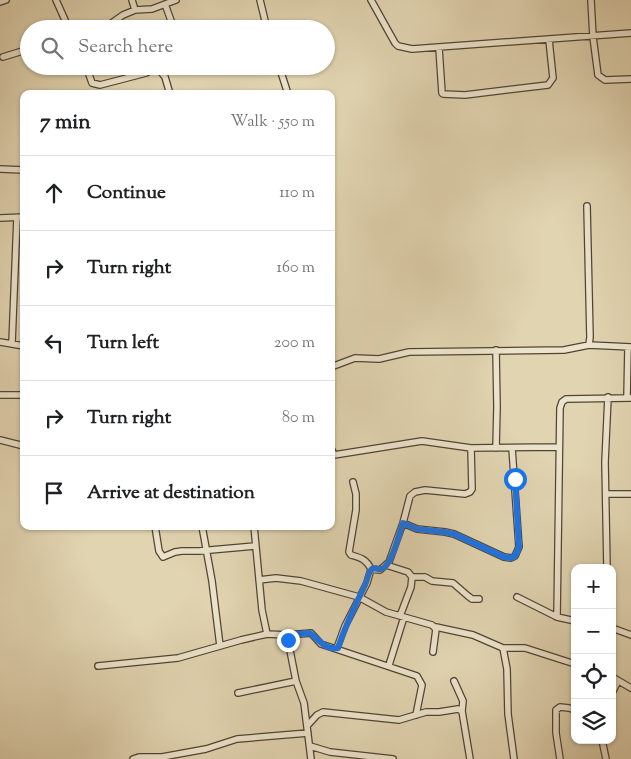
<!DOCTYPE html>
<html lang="en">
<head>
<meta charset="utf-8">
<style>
	:root { --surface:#fff; --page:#f6f6f6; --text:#202124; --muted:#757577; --line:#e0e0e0 }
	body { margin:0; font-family:"Sorts Mill Goudy",serif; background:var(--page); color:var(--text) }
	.controls { position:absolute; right:15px; bottom:15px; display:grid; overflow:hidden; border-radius:10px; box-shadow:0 1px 4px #0004 }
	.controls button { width:45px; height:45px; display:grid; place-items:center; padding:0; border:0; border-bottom:1px solid var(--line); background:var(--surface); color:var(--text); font:25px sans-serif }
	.stop { position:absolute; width:15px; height:15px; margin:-11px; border:4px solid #1a73e8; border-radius:50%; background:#fff }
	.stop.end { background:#1a73e8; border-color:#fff; box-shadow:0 1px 5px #0008 }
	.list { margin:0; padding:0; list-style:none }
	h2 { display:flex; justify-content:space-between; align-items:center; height:65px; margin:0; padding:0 20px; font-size:21px }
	h2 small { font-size:16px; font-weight:400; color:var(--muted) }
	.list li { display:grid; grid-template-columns:32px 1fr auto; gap:15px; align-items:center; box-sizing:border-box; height:75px; padding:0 20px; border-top:1px solid var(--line) }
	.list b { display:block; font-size:19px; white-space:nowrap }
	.list em { font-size:16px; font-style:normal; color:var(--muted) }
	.icon { flex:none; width:28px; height:28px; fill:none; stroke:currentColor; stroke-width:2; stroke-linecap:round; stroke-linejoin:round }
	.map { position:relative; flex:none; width:631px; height:759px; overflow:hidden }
	.search { position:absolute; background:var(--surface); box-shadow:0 1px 4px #0004; left:20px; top:20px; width:315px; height:55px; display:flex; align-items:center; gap:12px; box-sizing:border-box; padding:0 18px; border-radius:28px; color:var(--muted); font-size:19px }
	.panel { position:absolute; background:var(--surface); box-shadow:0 1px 4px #0004; left:20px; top:90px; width:315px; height:440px; border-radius:10px }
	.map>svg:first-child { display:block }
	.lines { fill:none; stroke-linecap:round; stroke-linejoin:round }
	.minor-casing { stroke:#504532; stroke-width:8 }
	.minor { stroke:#ece3cc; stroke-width:5.5 }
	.route { stroke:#1a73e8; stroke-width:6 }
</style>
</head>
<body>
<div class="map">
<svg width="631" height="759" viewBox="0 0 631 759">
	<rect width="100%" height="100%" fill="#e1d4b1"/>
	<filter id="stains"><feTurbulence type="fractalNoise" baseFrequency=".004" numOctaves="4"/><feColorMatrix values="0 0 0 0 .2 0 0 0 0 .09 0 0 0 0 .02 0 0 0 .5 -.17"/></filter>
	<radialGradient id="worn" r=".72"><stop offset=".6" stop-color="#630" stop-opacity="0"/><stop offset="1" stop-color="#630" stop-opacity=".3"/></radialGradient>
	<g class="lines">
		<g class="minor-casing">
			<path id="minor" d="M56,0L69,29
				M132,0L135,10
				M260,0L267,29
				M371,0L395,43L398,46L412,49L631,33
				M591,0L593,37L598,75L605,80L631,79
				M0,2L6,0
				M165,4L174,29
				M103,29L123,15L135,10L152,9L176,0
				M257,29L266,26
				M439,48L442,93L443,94L465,95L548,85L553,78L549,40
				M3,57L29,49
				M86,66L92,83L100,85L146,73L160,66
				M279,66L288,94
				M158,68L165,77L170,94
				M0,169L24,170
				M587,206L590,337L589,345
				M0,218L24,217
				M0,342L24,346
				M12,343L17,218
				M331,367L355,358L379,359L409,352L564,350L589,345L631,347
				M0,395H24
				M627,398L628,347
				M0,440L24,446
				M331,448L334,455L422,441L471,448L559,447
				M496,448L497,407L496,350
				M353,482L356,494V510L349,552L351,555C361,558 366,559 371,569
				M606,494H631
				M403,523L417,529L445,532L454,534L504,557L511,558L515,556L519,547L512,448
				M155,526L159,551L163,557L175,552L182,551H199L255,546
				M202,526L212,581L220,646
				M254,526L262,610L267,634
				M386,565L408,572L412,577L411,587L400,616
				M607,568L605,462L608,397
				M412,577H425L432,581L453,583L468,596L472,599H479
				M259,580L276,578L301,581L359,597L386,612L432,625L436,629L433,652
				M517,597L557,617L575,621
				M557,617L560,408L562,402L566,399L631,398
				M436,627L473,635L503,648H525L575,664
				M612,628L631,635
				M337,648L345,626L367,583L371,569L380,570L389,562L403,523L410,496L415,492L425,490L465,494L470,492L472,489L471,448
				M503,648L507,669L508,714L514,759
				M389,665L404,617
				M98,666L178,658L241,640L267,634L287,635
				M612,677L631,688
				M454,681L463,701L462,711
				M238,693L296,681
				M612,693L618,681
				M307,726L317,715L323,712L399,720L426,712H439L458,709L462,711L470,759
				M602,740L606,759
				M310,746L330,752L393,759
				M133,759L139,757H162L206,749L237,739L308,733
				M311,759L304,703L296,681L287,635L311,633L321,644L417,676L422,685L416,715
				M560,759L556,733V710L560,707L569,708L575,710"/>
		</g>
		<use href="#minor" class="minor"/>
	</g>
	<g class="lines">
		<path class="route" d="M288,640L287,635L310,633C319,640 325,650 338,648C345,626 355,606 365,585C368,579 367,573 373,568C375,568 380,570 381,569C392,567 399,533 403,523L417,529L444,532L454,534L504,557L511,558L515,556L519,547L515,479"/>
	</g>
	<rect width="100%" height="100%" filter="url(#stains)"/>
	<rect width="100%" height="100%" fill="url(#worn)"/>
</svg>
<div class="controls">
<button>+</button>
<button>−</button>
<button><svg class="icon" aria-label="locate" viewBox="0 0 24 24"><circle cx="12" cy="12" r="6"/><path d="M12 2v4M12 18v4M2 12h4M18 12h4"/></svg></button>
<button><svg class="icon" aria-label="layers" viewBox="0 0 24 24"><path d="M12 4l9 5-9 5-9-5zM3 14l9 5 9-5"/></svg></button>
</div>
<div class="stop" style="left:515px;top:479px"></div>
<div class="stop end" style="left:288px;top:640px"></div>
<div class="search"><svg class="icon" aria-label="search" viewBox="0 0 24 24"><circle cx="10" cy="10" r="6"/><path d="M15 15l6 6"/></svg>Search here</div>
<section class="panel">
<h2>7 min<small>Walk · 550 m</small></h2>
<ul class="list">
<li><svg class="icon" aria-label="ahead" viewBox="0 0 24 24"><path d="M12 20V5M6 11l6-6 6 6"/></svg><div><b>Continue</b></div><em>110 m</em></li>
<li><svg class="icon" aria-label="right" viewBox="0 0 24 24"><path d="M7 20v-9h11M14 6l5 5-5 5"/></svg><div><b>Turn right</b></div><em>160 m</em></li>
<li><svg class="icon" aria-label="left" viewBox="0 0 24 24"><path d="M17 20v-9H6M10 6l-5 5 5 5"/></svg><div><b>Turn left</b></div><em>200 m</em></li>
<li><svg class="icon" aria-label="right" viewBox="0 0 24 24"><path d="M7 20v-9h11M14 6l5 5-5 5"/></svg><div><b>Turn right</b></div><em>80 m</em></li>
<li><svg class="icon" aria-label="arrive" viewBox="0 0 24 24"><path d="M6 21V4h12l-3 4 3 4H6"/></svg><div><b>Arrive at destination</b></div></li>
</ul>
</section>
</div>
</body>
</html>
